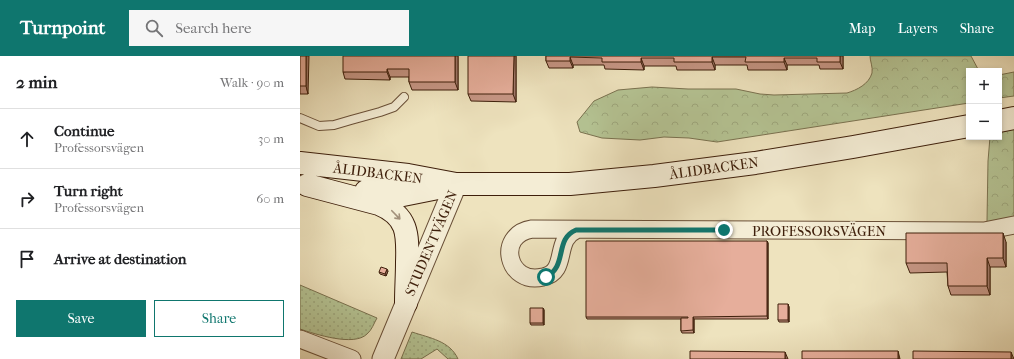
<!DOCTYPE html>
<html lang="en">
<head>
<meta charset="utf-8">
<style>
	:root { --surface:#fff; --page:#f6f6f6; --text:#202124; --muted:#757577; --line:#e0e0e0; --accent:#0f766e }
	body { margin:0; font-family:"IM FELL French Canon",serif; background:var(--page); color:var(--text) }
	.controls { position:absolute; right:12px; top:12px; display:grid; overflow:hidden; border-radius:0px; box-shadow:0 2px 6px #0003 }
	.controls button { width:36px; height:36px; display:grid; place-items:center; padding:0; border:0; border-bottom:1px solid var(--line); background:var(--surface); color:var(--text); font:20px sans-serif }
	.stop { position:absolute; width:12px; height:12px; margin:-9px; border:3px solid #0f766e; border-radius:50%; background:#fff }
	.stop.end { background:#0f766e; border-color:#fff; box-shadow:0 1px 4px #0008 }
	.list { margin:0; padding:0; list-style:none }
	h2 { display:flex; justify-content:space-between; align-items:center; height:52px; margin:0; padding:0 16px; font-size:17px }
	h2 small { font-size:13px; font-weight:400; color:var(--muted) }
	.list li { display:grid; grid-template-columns:26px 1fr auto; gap:12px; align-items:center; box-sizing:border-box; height:60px; padding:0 16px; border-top:1px solid var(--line) }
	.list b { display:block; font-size:15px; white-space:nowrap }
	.list p { margin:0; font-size:13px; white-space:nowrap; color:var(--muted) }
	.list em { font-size:13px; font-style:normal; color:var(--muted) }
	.actions { display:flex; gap:8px; padding:12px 16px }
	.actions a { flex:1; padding:9px 0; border:1px solid var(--accent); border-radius:0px; text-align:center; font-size:14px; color:var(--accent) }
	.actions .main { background:var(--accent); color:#fff }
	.icon { flex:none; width:22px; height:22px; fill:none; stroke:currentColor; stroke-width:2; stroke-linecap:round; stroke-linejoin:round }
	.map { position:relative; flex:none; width:714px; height:303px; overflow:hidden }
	header { display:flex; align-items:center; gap:24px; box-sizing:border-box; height:56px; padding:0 20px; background:var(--accent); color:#fff }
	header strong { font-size:19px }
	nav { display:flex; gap:22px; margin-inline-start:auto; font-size:14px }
	.search { width:280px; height:36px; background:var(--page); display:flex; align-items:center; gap:10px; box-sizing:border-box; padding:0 14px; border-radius:0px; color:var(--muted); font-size:15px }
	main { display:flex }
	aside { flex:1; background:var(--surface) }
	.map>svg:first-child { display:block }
	.grass { fill:url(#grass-dots); stroke:#7a7250 }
	.forest { fill:url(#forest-crowns); stroke:#7a7250 }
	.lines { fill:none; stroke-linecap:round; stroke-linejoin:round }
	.service-casing { stroke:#6a5038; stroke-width:10 }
	.minor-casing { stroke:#6a5038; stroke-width:19 }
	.tertiary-casing { stroke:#6a5038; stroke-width:23 }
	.secondary-casing { stroke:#3e1f0b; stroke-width:24 }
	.service { stroke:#f4edd5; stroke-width:8 }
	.minor { stroke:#f4edd5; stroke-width:17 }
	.tertiary { stroke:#f4edd5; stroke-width:21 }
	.secondary { stroke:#f4edd5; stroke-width:22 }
	.wall { fill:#c69685; stroke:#3e1f0b }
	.shaded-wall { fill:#a17a6c; stroke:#3e1f0b }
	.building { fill:#e6ae9b; stroke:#3e1f0b }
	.oneway { stroke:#a2907a }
	.route { stroke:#0f766e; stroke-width:5 }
	.labels { text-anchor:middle; stroke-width:3.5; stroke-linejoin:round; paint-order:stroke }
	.street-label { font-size:14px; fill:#3e1f0b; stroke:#f4edd5 }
</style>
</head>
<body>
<header>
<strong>Turnpoint</strong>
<div class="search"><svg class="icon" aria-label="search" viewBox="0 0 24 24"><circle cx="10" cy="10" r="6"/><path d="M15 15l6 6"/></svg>Search here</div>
<nav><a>Map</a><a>Layers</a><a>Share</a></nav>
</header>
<main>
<aside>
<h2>2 min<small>Walk · 90 m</small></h2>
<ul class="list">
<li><svg class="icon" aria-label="ahead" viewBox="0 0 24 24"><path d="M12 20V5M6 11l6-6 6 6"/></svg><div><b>Continue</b><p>Professorsvägen</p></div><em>30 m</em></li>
<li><svg class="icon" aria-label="right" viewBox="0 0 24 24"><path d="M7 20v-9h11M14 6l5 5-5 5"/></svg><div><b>Turn right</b><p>Professorsvägen</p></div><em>60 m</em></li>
<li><svg class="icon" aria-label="arrive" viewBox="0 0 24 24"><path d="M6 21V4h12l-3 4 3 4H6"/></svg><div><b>Arrive at destination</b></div></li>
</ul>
<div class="actions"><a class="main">Save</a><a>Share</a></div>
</aside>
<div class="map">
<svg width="714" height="303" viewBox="0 0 714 303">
	<defs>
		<pattern id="grass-dots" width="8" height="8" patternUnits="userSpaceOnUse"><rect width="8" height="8" fill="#b5c494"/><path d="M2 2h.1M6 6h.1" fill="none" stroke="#9da87e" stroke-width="1.8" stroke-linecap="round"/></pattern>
		<pattern id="forest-crowns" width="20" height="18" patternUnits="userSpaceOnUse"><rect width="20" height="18" fill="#b5c494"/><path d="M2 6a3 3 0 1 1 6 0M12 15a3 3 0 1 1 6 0" fill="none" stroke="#9da87e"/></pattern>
	</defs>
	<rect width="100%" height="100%" fill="#eee3be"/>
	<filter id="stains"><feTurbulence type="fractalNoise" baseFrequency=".005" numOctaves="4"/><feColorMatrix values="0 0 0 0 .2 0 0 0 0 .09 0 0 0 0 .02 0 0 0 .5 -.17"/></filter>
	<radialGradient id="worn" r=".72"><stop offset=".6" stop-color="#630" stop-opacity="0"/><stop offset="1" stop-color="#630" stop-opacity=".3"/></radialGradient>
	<path class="grass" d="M0,229L77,262C74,267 72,274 67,278C54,291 15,278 0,273Z
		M112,276C130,282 150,285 158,303H148L137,293L121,303H101Z"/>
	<path class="forest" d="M570,0H671L679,15H669V47L417,86L389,82L364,81L340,84L302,82L280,76L277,66L294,45L318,34L352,31L388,33H436L460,38L474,39L547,37C557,34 569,28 572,17C573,11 570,5 570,0Z
		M714,16V40L699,42V19Z
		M714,62V169L684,175L687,165L688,105L690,81H699V65Z"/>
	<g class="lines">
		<g class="service-casing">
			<path id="service" d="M0,62L19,70L34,69L51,64L80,56L94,51L104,41"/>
		</g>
		<g class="minor-casing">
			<path id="minor" d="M276,174C253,184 269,216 243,221C208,230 195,179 232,173L684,175L714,169
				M0,283L52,303"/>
		</g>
		<g class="tertiary-casing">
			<path id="tertiary" d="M83,303L156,128"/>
		</g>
		<g class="secondary-casing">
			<path id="secondary" d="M699,65L714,62
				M0,107L108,119L156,128H270L354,120L455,107L553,91L669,70
				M7,129L79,148C108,160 108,178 107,206C107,220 106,233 106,247
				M66,135L103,139L143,131"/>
		</g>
		<use href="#service" class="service"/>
		<use href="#minor" class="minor"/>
		<use href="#tertiary" class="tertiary"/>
		<use href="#secondary" class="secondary"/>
	</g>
	<path class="wall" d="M0,0L8,38H0Z
		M158,0V34H112L109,26V21H90V24L45,23L43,16Z
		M216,0V46L171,45L168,38Z
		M246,0H543V13H520L519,9H487V14H448L447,9H415V14H377L376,10H344V14L305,13L304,9H273V12H249L246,5Z
		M467,185L468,187V263H394V277H382L381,275V263H287L286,261Z
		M706,186V211H690V239H651L648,230L647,216L610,217L606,207Z
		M88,215L86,220L80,218L79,216Z
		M488,248L489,251V266H479L478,264Z
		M243,252L244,254V269H231L230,267Z"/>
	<path class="shaded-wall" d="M6,0H9L8,38L6,30Z
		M155,0H158V34L155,26Z
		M214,0H216V46L213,38Z
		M540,0H543V13L540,6Z
		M270,1L273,9V12L270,5Z
		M412,1L415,9V14L412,6Z
		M341,2L344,10V14L341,6Z
		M484,2L487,9V14L484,6Z
		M87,13L90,21V24L87,16Z
		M703,177L706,186V211L703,202Z
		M467,185L468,187V263L467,260Z
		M687,202L690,211V239L687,230Z
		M87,213L88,215L86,220L85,218Z
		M488,248L489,251V266L488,264Z
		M243,252L244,254V269L243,267Z
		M393,261L394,263V277L393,274Z
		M598,295L600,303H598Z
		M485,296L488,303H485Z
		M711,296L714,303H711Z"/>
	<path class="building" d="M0,0H6V30H0Z
		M43,0H155V26H109V13H87V16H43Z
		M168,0H214L213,38H168Z
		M246,0H540V6H517V2H484V6H445L446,1H412V6H374V2H341V6H302V2L270,1V5H246Z
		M606,177H703V202H687V230H648L647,207H606Z
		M286,185H467V260L393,261V274L381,275V262H388V261H286Z
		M81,211L87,213L85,218L79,216Z
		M478,248H488V264H478Z
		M230,252H243V267H230Z
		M390,295L485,296V303H390Z
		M502,295H598V303H502Z
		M613,295L711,296V303H613Z"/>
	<defs><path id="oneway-shaft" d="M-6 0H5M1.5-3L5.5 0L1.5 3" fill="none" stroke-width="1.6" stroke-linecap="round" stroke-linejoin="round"/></defs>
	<use class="oneway" href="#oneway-shaft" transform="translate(96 159) rotate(46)"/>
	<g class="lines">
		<path class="route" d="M246,221C268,210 254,183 276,174H424"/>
	</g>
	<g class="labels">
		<g class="street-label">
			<text transform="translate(414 112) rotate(-8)" y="5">ÅLIDBACKEN</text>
			<text transform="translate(78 117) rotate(7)" y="5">ÅLIDBACKEN</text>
			<text x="519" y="180">PROFESSORSVÄGEN</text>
			<text transform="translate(131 187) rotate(-67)" y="5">STUDENTVÄGEN</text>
		</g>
	</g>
	<rect width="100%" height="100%" filter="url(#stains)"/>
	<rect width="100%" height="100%" fill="url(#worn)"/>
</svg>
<div class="controls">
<button>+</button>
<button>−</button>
</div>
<div class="stop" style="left:246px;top:221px"></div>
<div class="stop end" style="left:424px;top:174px"></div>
</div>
</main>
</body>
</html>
